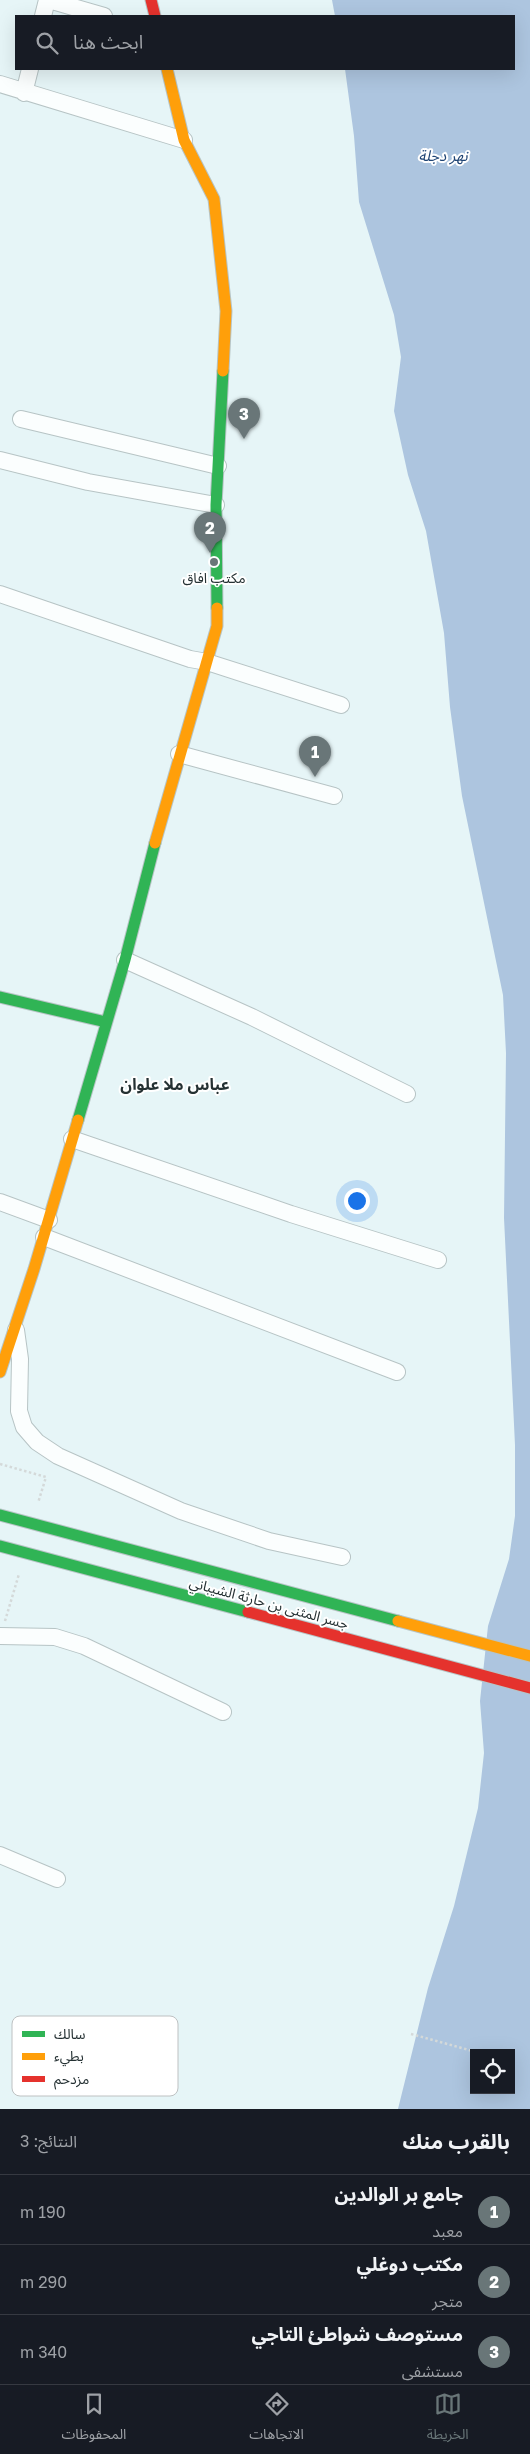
<!DOCTYPE html>
<html lang="ar">
<head>
<meta charset="utf-8">
<style>
	:root { --surface:#171b24; --page:#20242c; --text:#f1f3f6; --muted:#9ea1a6; --line:#363941; --accent:#697678 }
	body { margin:0; font-family:"Golos Text","Noto Sans Arabic",sans-serif; background:var(--page); color:var(--text); direction:rtl }
	.controls { position:absolute; right:15px; bottom:15px; display:grid; overflow:hidden; border-radius:0px; box-shadow:0 5px 20px #0002 }
	.controls button { width:45px; height:45px; display:grid; place-items:center; padding:0; border:0; border-bottom:1px solid var(--line); background:var(--surface); color:var(--text); font:25px sans-serif }
	.you { position:absolute; left:356px; top:1200px; width:18px; height:18px; margin:-12px; border:4px solid #fff; border-radius:50%; background:#1a73e8; box-shadow:0 0 0 8px #1a73e833 }
	.badge { display:grid; place-items:center; width:32px; height:32px; border-radius:50%; background:var(--accent); color:#fff; font-size:16px; font-weight:700 }
	.pin { position:absolute; translate:-50% -41px; filter:drop-shadow(0 1px 2px #0008) }
	.pin::after { content:''; position:absolute; top:26px; width:18px; height:15px; background:inherit; clip-path:polygon(0 0,100% 0,50% 100%) }
	.list { margin:0; padding:0; list-style:none }
	h2 { display:flex; justify-content:space-between; align-items:center; height:65px; margin:0; padding:0 20px; font-size:21px }
	h2 small { font-size:16px; font-weight:400; color:var(--muted) }
	.list li { display:grid; grid-template-columns:32px 1fr auto; gap:15px; align-items:center; box-sizing:border-box; height:70px; padding:0 20px; border-top:1px solid var(--line) }
	.list b { display:block; font-size:19px; white-space:nowrap }
	.list p { margin:0; font-size:16px; white-space:nowrap; color:var(--muted) }
	.list em { font-size:16px; font-style:normal; color:var(--muted) }
	.icon { flex:none; width:28px; height:28px; fill:none; stroke:currentColor; stroke-width:2; stroke-linecap:round; stroke-linejoin:round }
	.map { position:relative; flex:none; width:530px; height:2109px; overflow:hidden; direction:ltr }
	.search { position:absolute; background:var(--surface); box-shadow:0 5px 20px #0002; left:15px; right:15px; top:15px; height:55px; display:flex; align-items:center; gap:12px; box-sizing:border-box; padding:0 18px; border-radius:0px; color:var(--muted); font-size:19px }
	.sheet { height:275px; background:var(--surface) }
	nav { display:flex; justify-content:space-around; align-items:center; box-sizing:border-box; height:70px; border-top:1px solid var(--line); background:var(--surface); font-size:14px; color:var(--muted) }
	nav a { display:grid; justify-items:center; gap:2px }
	nav .on { color:var(--accent) }
	.map>svg:first-child { display:block }
	.water { fill:#adc5df; fill-rule:evenodd }
	.lines { fill:none; stroke-linecap:round; stroke-linejoin:round }
	.street-casing { stroke:#b7c4c5; stroke-width:18 }
	.fast-casing { stroke:#b7c4c5; stroke-width:13 }
	.slow-casing { stroke:#b7c4c5; stroke-width:13 }
	.jam-casing { stroke:#b7c4c5; stroke-width:13 }
	.path { stroke:#d4d9d9; stroke-width:2.5; stroke-dasharray:2.5 2.5; stroke-linecap:butt }
	.street { stroke:#fbfefe; stroke-width:16 }
	.fast { stroke:#30b455; stroke-width:11 }
	.slow { stroke:#ff9f0a; stroke-width:11 }
	.jam { stroke:#e5322d; stroke-width:11 }
	.poi-dot { fill:#697678; stroke:#fff; stroke-width:2 }
	.labels { text-anchor:middle; stroke-width:4; stroke-linejoin:round; paint-order:stroke }
	.poi-label { font-size:14px; fill:#253133; stroke:#fff }
	.street-label { font-size:14px; fill:#253133; stroke:#fff }
	.water-label { font-size:15px; font-style:italic; fill:#1f4474; stroke:#fff }
	.quarter-label { font-size:16px; font-weight:bold; fill:#253133; stroke:#fff }
	.key { fill:#fff; stroke:#bec1c2; stroke-width:1 }
	.key-label { font-size:14px; fill:#253133 }
</style>
</head>
<body>
<div class="map">
<svg width="530" height="2109" viewBox="0 0 530 2109">
	<rect width="100%" height="100%" fill="#e6f5f7"/>
	<path class="water" d="M332,0H530V2109H398L428,1988L454,1906L478,1808L484,1753L480,1701L488,1626L509,1559L515,1516V1445L504,1218L506,1053L503,995L462,796L450,707L444,633L426,531L408,475L394,411L401,357L394,315L359,202L354,136L345,69H514V16H335ZM474,2053H511V2090H474Z"/>
	<g class="lines">
		<g class="street-casing">
			<path id="street" d="M49,0L104,16
				M43,16L47,0
				M0,84L184,140
				M24,93L30,69
				M21,419L218,466
				M0,460L88,482L216,505
				M0,594L190,659L207,662L341,705
				M179,754L334,796
				M125,960L252,1017L407,1094
				M72,1139L291,1214L438,1260
				M0,1202L49,1220
				M44,1237L397,1372
				M16,1330L20,1359L19,1411L24,1427L37,1442L58,1456L181,1511L269,1541L342,1557
				M0,1636L55,1637L84,1646L223,1712
				M0,1855L57,1879"/>
		</g>
		<g class="fast-casing">
			<path id="fast" d="M217,608L216,505L223,371
				M0,997L106,1022
				M78,1120L125,960L155,843
				M0,1515L398,1621
				M0,1546L248,1612"/>
		</g>
		<g class="slow-casing">
			<path id="slow" d="M167,69L184,140L214,199L226,311L223,371
				M155,843L217,626V608
				M0,1372L34,1269L78,1120
				M398,1621L530,1656"/>
		</g>
		<g class="jam-casing">
			<path id="jam" d="M151,0L155,16
				M248,1612L530,1688"/>
		</g>
		<path class="path" d="M0,1464L46,1477L38,1503
			M5,1621L19,1574
			M411,2034L480,2053"/>
		<use href="#street" class="street"/>
		<use href="#fast" class="fast"/>
		<use href="#slow" class="slow"/>
		<use href="#jam" class="jam"/>
	</g>
	<circle class="poi-dot" cx="214" cy="562" r="5"/>
	<g class="labels">
		<g class="poi-label">
			<text x="214" y="583">مكتب افاق</text>
		</g>
		<g class="street-label">
			<text transform="translate(269 1603) rotate(15)" y="5">جسر المثنى بن حارثة الشيباني</text>
		</g>
		<g class="water-label">
			<text x="443" y="161">نهر دجلة</text>
		</g>
		<g class="quarter-label">
			<text x="175" y="1090">عباس ملا علوان</text>
		</g>
	</g>
	<rect x="12" y="2016" width="166" height="80" rx="8" class="key"/>
	<rect x="22" y="2031" width="23" height="6" fill="#30b455"/>
	<rect x="22" y="2053" width="23" height="7" fill="#ff9f0a"/>
	<rect x="22" y="2076" width="23" height="6" fill="#e5322d"/>
	<g class="key-label">
		<text x="54" y="2039">سالك</text>
		<text x="54" y="2061">بطيء</text>
		<text x="54" y="2084">مزدحم</text>
	</g>
</svg>
<div class="controls">
<button><svg class="icon" aria-label="locate" viewBox="0 0 24 24"><circle cx="12" cy="12" r="6"/><path d="M12 2v4M12 18v4M2 12h4M18 12h4"/></svg></button>
</div>
<div class="you"></div>
<div class="pin badge" style="left:315px;top:777px">1</div>
<div class="pin badge" style="left:210px;top:553px">2</div>
<div class="pin badge" style="left:244px;top:439px">3</div>
<div class="search"><svg class="icon" aria-label="search" viewBox="0 0 24 24"><circle cx="10" cy="10" r="6"/><path d="M15 15l6 6"/></svg>ابحث هنا</div>
</div>
<section class="sheet">
<h2>بالقرب منك<small>النتائج: 3</small></h2>
<ul class="list">
<li><span class="badge">1</span><div><b>جامع بر الوالدين</b><p>معبد</p></div><em>190 m</em></li>
<li><span class="badge">2</span><div><b>مكتب دوغلي</b><p>متجر</p></div><em>290 m</em></li>
<li><span class="badge">3</span><div><b>مستوصف شواطئ التاجي</b><p>مستشفى</p></div><em>340 m</em></li>
</ul>
</section>
<nav>
<a class="on"><svg class="icon" aria-label="map" viewBox="0 0 24 24"><path d="M3 6l6-2 6 2 6-2v14l-6 2-6-2-6 2zM9 4v14M15 6v14"/></svg>الخريطة</a>
<a><svg class="icon" aria-label="directions" viewBox="0 0 24 24"><path d="M12 3l9 9-9 9-9-9zM9 14v-3h6M13 9l2 2-2 2"/></svg>الاتجاهات</a>
<a><svg class="icon" aria-label="saved" viewBox="0 0 24 24"><path d="M7 4h10v16l-5-4-5 4z"/></svg>المحفوظات</a>
</nav>
</body>
</html>
